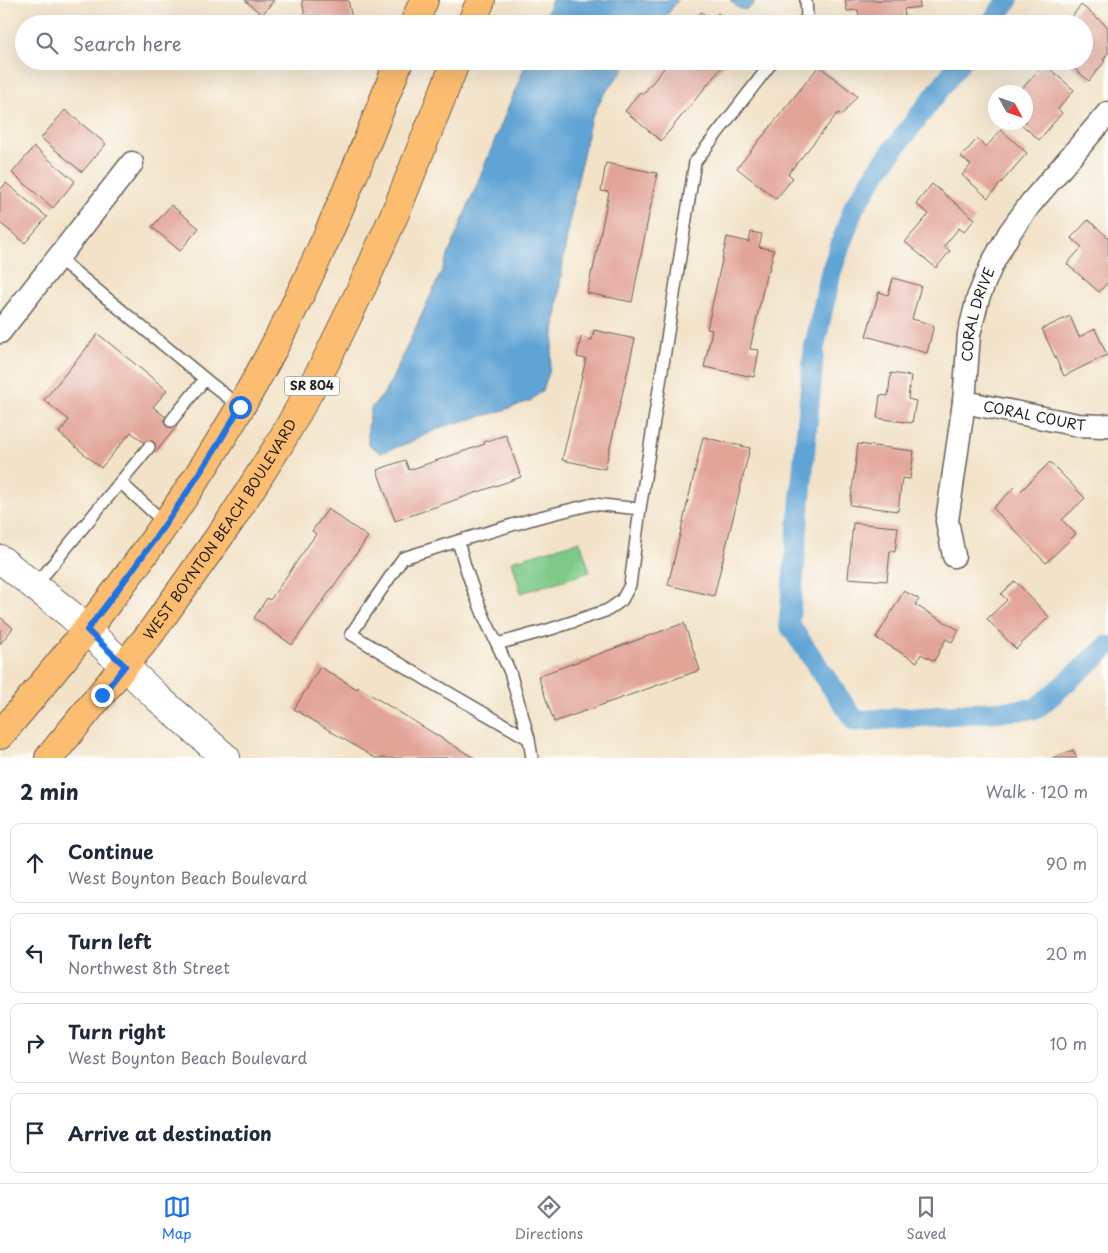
<!DOCTYPE html>
<html lang="en">
<head>
<meta charset="utf-8">
<style>
	:root { --surface:#fff; --page:#f2f2f3; --text:#1f2937; --muted:#747a83; --line:#e0e1e3; --accent:#1a73e8 }
	body { margin:0; font-family:"Playpen Sans",sans-serif; background:var(--page); color:var(--text) }
	.compass { position:absolute; left:988px; top:85px; width:45px; height:45px; border-radius:50%; background:var(--surface); box-shadow:0 5px 20px #0002; rotate:130deg }
	.stop { position:absolute; width:15px; height:15px; margin:-11px; border:4px solid #1a73e8; border-radius:50%; background:#fff }
	.stop.end { background:#1a73e8; border-color:#fff; box-shadow:0 1px 5px #0008 }
	.list { margin:0; padding:0; list-style:none }
	h2 { display:flex; justify-content:space-between; align-items:center; height:65px; margin:0; padding:0 20px; font-size:21px }
	h2 small { font-size:16px; font-weight:400; color:var(--muted) }
	.list li { display:grid; grid-template-columns:32px 1fr auto; gap:15px; align-items:center; box-sizing:border-box; height:80px; margin:0 10px 10px; padding:0 10px; border:1px solid var(--line); border-radius:10px }
	.list b { display:block; font-size:19px; white-space:nowrap }
	.list p { margin:0; font-size:16px; white-space:nowrap; color:var(--muted) }
	.list em { font-size:16px; font-style:normal; color:var(--muted) }
	.icon { flex:none; width:28px; height:28px; fill:none; stroke:currentColor; stroke-width:2; stroke-linecap:round; stroke-linejoin:round }
	.map { position:relative; flex:none; width:1108px; height:758px; overflow:hidden }
	.search { position:absolute; background:var(--surface); box-shadow:0 5px 20px #0002; left:15px; right:15px; top:15px; height:55px; display:flex; align-items:center; gap:12px; box-sizing:border-box; padding:0 18px; border-radius:28px; color:var(--muted); font-size:19px }
	.sheet { height:425px; background:var(--surface) }
	nav { display:flex; justify-content:space-around; align-items:center; box-sizing:border-box; height:70px; border-top:1px solid var(--line); background:var(--surface); font-size:14px; color:var(--muted) }
	nav a { display:grid; justify-items:center; gap:2px }
	nav .on { color:var(--accent) }
	.map>svg:first-child { display:block }
	.garden { fill:#7cc988; stroke:#4c7252 }
	.water { fill:#60a4d5; stroke:#3e6078 }
	.lines { fill:none; stroke-linecap:round; stroke-linejoin:round }
	.canal { stroke:#60a4d5; stroke-width:21 }
	.building { fill:#e2a497 }
	.service-casing { stroke:#676158; stroke-width:14 }
	.minor-casing { stroke:#676158; stroke-width:25 }
	.tertiary-casing { stroke:#676158; stroke-width:30 }
	.primary-casing { stroke:#676158; stroke-width:30 }
	.service { stroke:#fff; stroke-width:11 }
	.minor { stroke:#fff; stroke-width:22 }
	.tertiary { stroke:#fff; stroke-width:28 }
	.primary { stroke:#fcbd6f; stroke-width:28 }
	.route { stroke:#1a73e8; stroke-width:6 }
	.labels { text-anchor:middle; stroke-width:4.5; stroke-linejoin:round; paint-order:stroke }
	.shield { fill:#fdfcf7; stroke:#605f5e; stroke-width:1 }
	.shield-label { font-size:12px; font-weight:bold; fill:#1c1c1c }
	.street-label { font-size:14px; fill:#1c1c1c; stroke:#fdfcf7 }
</style>
</head>
<body>
<div class="map">
<svg width="1108" height="758" viewBox="0 0 1108 758">
	<rect width="100%" height="100%" fill="#fdfcf7"/>
	<filter id="ink" filterUnits="userSpaceOnUse"><feTurbulence type="fractalNoise" baseFrequency=".02" numOctaves="2"/><feDisplacementMap in="SourceGraphic" scale="10" xChannelSelector="R" yChannelSelector="G"/><feConvolveMatrix kernelMatrix="1 2 1 2 8 2 1 2 1" color-interpolation-filters="sRGB"/></filter>
	<filter id="wash" filterUnits="userSpaceOnUse"><feTurbulence type="fractalNoise" baseFrequency=".0096" numOctaves="4" result="noise"/><feDisplacementMap in="SourceGraphic" scale="20" xChannelSelector="R" yChannelSelector="G"/><feGaussianBlur stdDeviation="1.12" result="paint"/><feColorMatrix in="noise" values="0 0 0 0 0 0 0 0 0 0 0 0 0 0 0 0 0 1.4 0 .05"/><feComposite in="paint" operator="in"/></filter>
	<g filter="url(#wash)">
		<rect width="100%" height="100%" fill="#f2e2c7"/>
		<path class="garden" d="M580,541L590,572L521,593L512,561Z"/>
		<path class="water" d="M552,0H678L660,24H542Z
			M730,0H755L753,5L745,10L738,8Z
			M527,61H630L603,96L590,121L573,203L564,254L549,373L542,391L530,401L498,412L444,426L408,443L381,453L368,444V428L371,408L383,395L392,379L440,275Z"/>
		<g class="lines">
			<path class="canal" d="M990,24L1008,0
				M961,61L880,167L854,207L831,272L814,349L789,624L855,721L1036,709L1108,646"/>
		</g>
		<g id="blocks">
			<path class="building" d="M245,0H274L262,15Z
				M302,0H348L352,19L327,24H306Z
				M845,0H919L920,7L904,9L905,18L860,23L858,10L847,11Z
				M1081,5L1108,27V53L1103,60L1105,61L1089,81L1065,61H1084V24H1066Z
				M701,12L711,21L718,13L731,24H691Z
				M670,61H727L661,141L625,111L640,92L643,94Z
				M1044,64L1074,90L1058,109L1062,113L1039,140L1019,122H1026V92H1019Z
				M819,66L857,96L842,115L838,113L788,174L793,178L776,199L737,168Z
				M65,110L106,144L82,172L41,138Z
				M1001,130L1027,153L988,198L962,175L971,165L961,157L977,139L986,147Z
				M34,147L75,181L53,208L12,173Z
				M606,163L657,173L632,302L587,293L592,270H593L609,192L601,191Z
				M6,183L47,217L25,243L0,223V190Z
				M932,184L975,219L964,232L959,228L944,246L950,251L936,268L905,242L929,214L916,204Z
				M171,205L199,228L180,251L152,227Z
				M1088,220L1108,237V282L1099,292L1067,264L1082,247L1071,238Z
				M751,232L762,234L759,247L774,250L769,271H767L750,349L759,350L754,377L704,367L712,330L707,329L727,237L749,242Z
				M893,278L921,286L912,319L934,325L927,353L866,336L879,292L888,295Z
				M1070,316L1079,337L1095,329L1107,355L1064,376L1042,329Z
				M594,330L635,339L605,469L562,460L586,359L577,357L581,337L592,340Z
				M98,334L167,390L153,407L177,426L156,452L131,432L101,468L59,433L69,420L44,400Z
				M891,373L911,376L908,399L916,401L912,423L877,418L880,395L888,396Z
				M506,435L521,477L395,521L377,470L405,460L409,470L485,444L484,442Z
				M703,437L750,448L714,596L668,585Z
				M858,444L914,451L910,479L902,478L898,511L850,505Z
				M1050,462L1085,498L1062,520L1076,534L1046,563L993,508L1015,487L1020,492Z
				M328,509L368,537L292,645L254,618L267,598L270,600L316,534L312,531Z
				M853,523L898,527L895,552L890,551L887,581L848,578Z
				M1015,581L1049,617L1016,649L987,619L1007,600L1001,594Z
				M904,591L919,599L915,605L959,630L952,642L946,639L934,661L921,654L917,662L876,638Z
				M0,617L13,628L0,644Z
				M684,623L700,670L554,722L538,676Z
				M320,667L357,689L358,687L474,758H375L294,709Z
				M1073,750L1077,758H1052Z"/>
		</g>
	</g>
	<g filter="url(#ink)">
		<use href="#blocks" fill-opacity="0" stroke="#676158" stroke-width="1"/>
		<g class="lines">
			<g class="service-casing">
				<path id="service" d="M802,24L807,17L806,0
					M58,258L205,379L171,421
					M205,379L240,407
					M120,482L165,523
					M640,509L593,504L536,518L458,541C467,576 480,611 497,644L551,629L608,610L622,600L630,585L640,509L695,162L773,61
					M458,541L403,558L351,634L432,683L529,739L532,758
					M35,586L149,447
					M497,644L510,672L529,739"/>
			</g>
			<g class="minor-casing">
				<g id="minor">
					<path d="M0,332L132,163"/>
					<path id="s1" d="M964,402L1078,425L1102,426L1108,425"/>
					<path id="s2" d="M954,556L947,521L964,402L969,334L978,298L992,264L1010,232L1031,203L1108,113"/>
				</g>
			</g>
			<g class="tertiary-casing">
				<path id="tertiary" d="M0,559L71,615L158,698L226,758"/>
			</g>
			<g class="primary-casing">
				<g id="primary">
					<path d="M414,24L424,0"/>
					<path d="M471,24L481,0"/>
					<path d="M0,735C104,613 203,484 277,341C324,250 362,156 399,61"/>
					<path id="s3" d="M49,758L150,634L231,520L280,443L324,365L364,283L399,204L456,61"/>
				</g>
			</g>
			<use href="#service" class="service"/>
			<use href="#minor" class="minor"/>
			<use href="#tertiary" class="tertiary"/>
			<use href="#primary" class="primary"/>
		</g>
	</g>
	<g class="lines" filter="url(#ink)">
		<path class="route" d="M102,695L125,666L87,630C142,559 196,485 240,407"/>
	</g>
	<g class="labels">
		<rect class="shield" x="284.5" y="376.5" width="55" height="19" rx="4"/>
		<g class="shield-label">
			<text x="312" y="390">SR 804</text>
		</g>
		<g class="street-label">
			<text dy="5" stroke="none"><textPath href="#s2" startOffset="245">CORAL DRIVE</textPath></text>
			<text dy="5" stroke="none"><textPath href="#s1" startOffset="72">CORAL COURT</textPath></text>
			<text dy="5" stroke="none"><textPath href="#s3" startOffset="286">WEST BOYNTON BEACH BOULEVARD</textPath></text>
		</g>
	</g>
</svg>
<svg class="compass" viewBox="-18 -18 36 36"><path d="M0-13l5 13h-10z" fill="#e53935"/><path d="M0 13l5-13h-10z" fill="#747a83"/></svg>
<div class="stop" style="left:240px;top:407px"></div>
<div class="stop end" style="left:102px;top:695px"></div>
<div class="search"><svg class="icon" aria-label="search" viewBox="0 0 24 24"><circle cx="10" cy="10" r="6"/><path d="M15 15l6 6"/></svg>Search here</div>
</div>
<section class="sheet">
<h2>2 min<small>Walk · 120 m</small></h2>
<ul class="list">
<li><svg class="icon" aria-label="ahead" viewBox="0 0 24 24"><path d="M12 20V5M6 11l6-6 6 6"/></svg><div><b>Continue</b><p>West Boynton Beach Boulevard</p></div><em>90 m</em></li>
<li><svg class="icon" aria-label="left" viewBox="0 0 24 24"><path d="M17 20v-9H6M10 6l-5 5 5 5"/></svg><div><b>Turn left</b><p>Northwest 8th Street</p></div><em>20 m</em></li>
<li><svg class="icon" aria-label="right" viewBox="0 0 24 24"><path d="M7 20v-9h11M14 6l5 5-5 5"/></svg><div><b>Turn right</b><p>West Boynton Beach Boulevard</p></div><em>10 m</em></li>
<li><svg class="icon" aria-label="arrive" viewBox="0 0 24 24"><path d="M6 21V4h12l-3 4 3 4H6"/></svg><div><b>Arrive at destination</b></div></li>
</ul>
</section>
<nav>
<a class="on"><svg class="icon" aria-label="map" viewBox="0 0 24 24"><path d="M3 6l6-2 6 2 6-2v14l-6 2-6-2-6 2zM9 4v14M15 6v14"/></svg>Map</a>
<a><svg class="icon" aria-label="directions" viewBox="0 0 24 24"><path d="M12 3l9 9-9 9-9-9zM9 14v-3h6M13 9l2 2-2 2"/></svg>Directions</a>
<a><svg class="icon" aria-label="saved" viewBox="0 0 24 24"><path d="M7 4h10v16l-5-4-5 4z"/></svg>Saved</a>
</nav>
</body>
</html>
